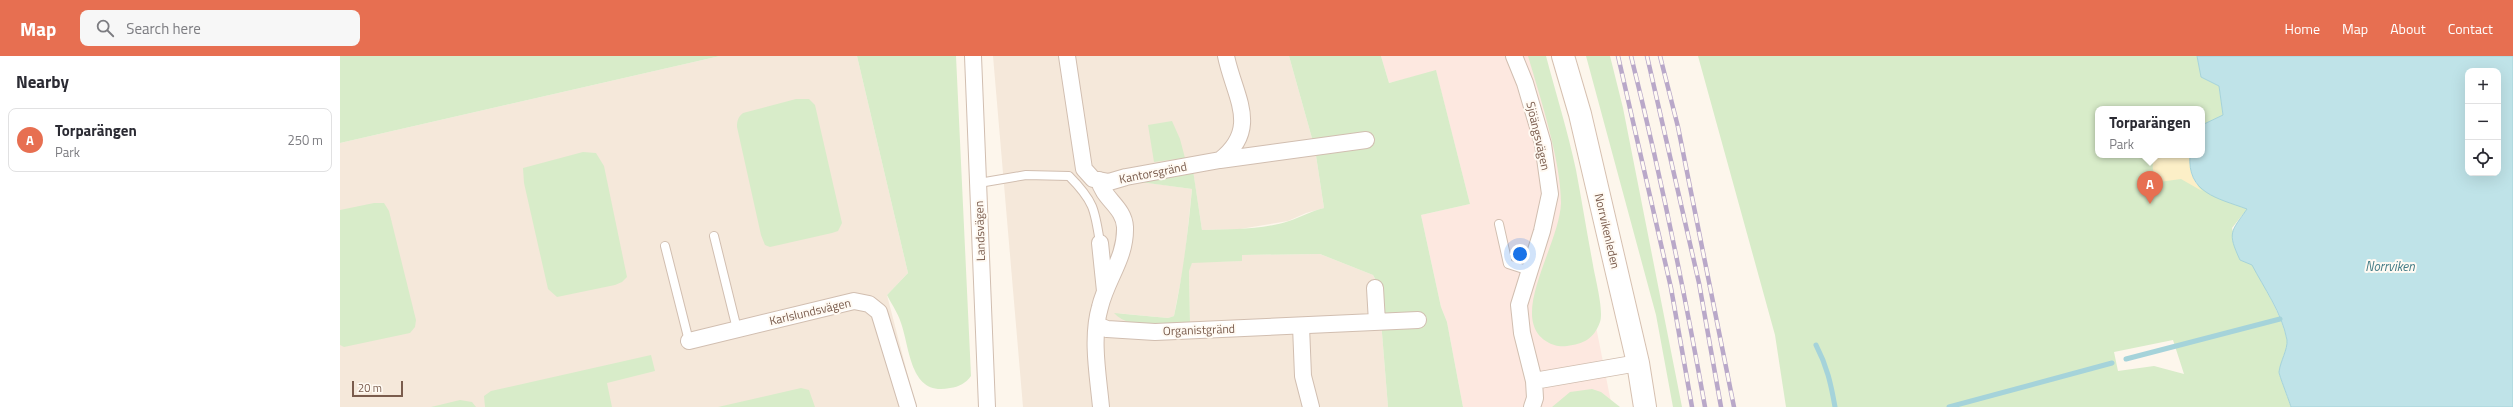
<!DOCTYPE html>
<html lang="en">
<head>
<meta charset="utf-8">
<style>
	:root { --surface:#fff; --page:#f7f7f7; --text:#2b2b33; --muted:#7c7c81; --line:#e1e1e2; --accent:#e76f51 }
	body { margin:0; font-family:"Titillium Web",sans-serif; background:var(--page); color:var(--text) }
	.controls { position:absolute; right:12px; top:12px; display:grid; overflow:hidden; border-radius:8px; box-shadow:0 4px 16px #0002 }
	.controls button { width:36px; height:36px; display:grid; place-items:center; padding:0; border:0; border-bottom:1px solid var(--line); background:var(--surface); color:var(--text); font:20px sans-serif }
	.scale { position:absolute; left:12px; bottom:10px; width:51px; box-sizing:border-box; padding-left:4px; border:2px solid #7a5c4d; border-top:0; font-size:11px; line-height:14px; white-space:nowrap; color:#7a5c4d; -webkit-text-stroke:3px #fffaf3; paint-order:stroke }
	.you { position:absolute; left:1180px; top:198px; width:14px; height:14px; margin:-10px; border:3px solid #fff; border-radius:50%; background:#1a73e8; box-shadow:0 0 0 6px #1a73e833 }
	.badge { display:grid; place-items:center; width:26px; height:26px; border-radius:50%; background:var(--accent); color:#fff; font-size:13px; font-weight:700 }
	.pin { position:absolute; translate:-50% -33px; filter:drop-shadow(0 1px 2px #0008) }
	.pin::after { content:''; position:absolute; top:21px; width:14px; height:12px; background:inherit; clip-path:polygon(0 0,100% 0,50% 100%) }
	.popup { position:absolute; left:1755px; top:50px; width:110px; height:52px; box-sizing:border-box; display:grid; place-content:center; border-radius:8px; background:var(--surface); filter:drop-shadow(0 1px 3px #0005); font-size:13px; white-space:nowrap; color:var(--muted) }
	.popup b { font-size:15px; color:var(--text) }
	.popup::after { content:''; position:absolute; left:50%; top:100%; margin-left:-8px; border:8px solid transparent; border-top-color:var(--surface) }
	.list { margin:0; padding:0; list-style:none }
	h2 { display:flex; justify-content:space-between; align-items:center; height:52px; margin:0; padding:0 16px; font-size:17px }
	h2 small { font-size:13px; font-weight:400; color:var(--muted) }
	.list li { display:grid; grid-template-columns:26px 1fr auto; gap:12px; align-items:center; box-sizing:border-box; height:64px; margin:0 8px 8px; padding:0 8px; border:1px solid var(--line); border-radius:8px }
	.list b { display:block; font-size:15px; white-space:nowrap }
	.list p { margin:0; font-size:13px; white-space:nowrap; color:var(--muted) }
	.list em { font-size:13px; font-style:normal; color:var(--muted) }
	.icon { flex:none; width:22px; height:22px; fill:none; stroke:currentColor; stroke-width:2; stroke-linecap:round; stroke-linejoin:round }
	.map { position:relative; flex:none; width:2173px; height:351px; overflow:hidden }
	header { display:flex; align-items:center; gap:24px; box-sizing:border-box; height:56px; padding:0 20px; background:var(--accent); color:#fff }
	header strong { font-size:19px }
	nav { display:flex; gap:22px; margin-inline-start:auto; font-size:14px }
	.search { width:280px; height:36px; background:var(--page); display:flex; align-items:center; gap:10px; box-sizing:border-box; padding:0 14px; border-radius:8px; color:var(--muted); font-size:15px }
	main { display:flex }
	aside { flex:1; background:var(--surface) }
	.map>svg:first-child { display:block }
	.residential { fill:#f5e8da }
	.commercial { fill:#fde8e0 }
	.green { fill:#d8ecc9; fill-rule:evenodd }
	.sand { fill:#fcefc7 }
	.water { fill:#bfe3e8; stroke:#a5d3da; fill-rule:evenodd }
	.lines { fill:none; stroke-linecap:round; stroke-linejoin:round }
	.stream { stroke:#a5d3da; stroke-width:5 }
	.service-casing { stroke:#d1beb0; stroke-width:10 }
	.minor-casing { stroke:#d1beb0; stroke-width:18 }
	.secondary-casing { stroke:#d6c0b0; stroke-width:24 }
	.service { stroke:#fff; stroke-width:8 }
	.minor { stroke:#fff; stroke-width:16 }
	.secondary { stroke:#fff; stroke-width:22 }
	.rail-casing { stroke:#b9a8c9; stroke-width:4.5 }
	.rail { stroke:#fffaf3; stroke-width:3; stroke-dasharray:9; stroke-linecap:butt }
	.labels { text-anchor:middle; stroke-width:4; stroke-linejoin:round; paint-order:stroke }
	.street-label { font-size:12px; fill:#7a5c4d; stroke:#fffaf3 }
	.water-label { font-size:13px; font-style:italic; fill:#437c86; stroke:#fffaf3 }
</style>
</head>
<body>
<header>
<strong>Map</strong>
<div class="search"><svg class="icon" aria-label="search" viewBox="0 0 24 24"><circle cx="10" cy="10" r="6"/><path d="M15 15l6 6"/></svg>Search here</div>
<nav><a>Home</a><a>Map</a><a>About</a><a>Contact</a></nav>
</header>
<main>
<aside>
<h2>Nearby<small></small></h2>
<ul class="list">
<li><span class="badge">A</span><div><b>Torparängen</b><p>Park</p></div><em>250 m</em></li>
</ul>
</aside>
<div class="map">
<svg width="2173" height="351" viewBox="0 0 2173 351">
	<rect width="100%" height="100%" fill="#fdf6ec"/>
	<path class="residential" d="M380,0H517L568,217L547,239L576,351H0V87Z
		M653,0H949L975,93L984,152L966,157L948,165L900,173L862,174L853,115L802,126L852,133L844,209L836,249L834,260L828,262L775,257L850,267L849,214L852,206L902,205V199L980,198L1033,219L1038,228L1048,351H683Z"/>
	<path class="commercial" d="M1041,0H1192L1228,130L1272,351H1123L1107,266L1101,251L1081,159L1130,148L1096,15L1049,27Z"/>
	<path class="green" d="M0,0H380L0,87Z
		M517,0H616L631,320C626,327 619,331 610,332C570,341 570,292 561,267C558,257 552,249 547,239L568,217Z
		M949,0H1041L1049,27L1096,14L1130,148L1081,159L1101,251L1107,266L1123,351H1048L1038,228L1033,219L980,198L902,199V205L852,207L849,215L850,267C830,269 788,274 774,257L828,262L834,260C843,218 848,176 852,133L800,126L853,114L862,174C890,173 922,174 949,165C961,161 971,155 984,152L975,93Z
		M1188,0H1206C1216,38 1228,76 1236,114C1242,146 1247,177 1253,209C1255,222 1264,254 1260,266C1254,283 1243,288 1227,290C1213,292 1198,283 1194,270C1183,239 1220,182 1221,147C1221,105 1200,41 1188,0Z
		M1246,0H1270L1283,52L1342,351H1333L1316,259Z
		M1358,0H1857L1861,21L1879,30L1883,60L1862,69V53H1758V99H1850V115L1854,127L1887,145L1907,153L1892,172L1900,204L1912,208C1924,232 1941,257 1947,284C1948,293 1940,306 1939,316C1939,319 1949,344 1951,351H1446L1435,279ZM1833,284L1844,318L1814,310L1778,315L1774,296Z
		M456,43H469L475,49L502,167L498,175L492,177L430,191L425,189L421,179L397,71C397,65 398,61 403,57Z
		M832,65L840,83L845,102L814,106L808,69Z
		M243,96L256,97L264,110L287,221L282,226L275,229L217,241L208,233L184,127L183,112Z
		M34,147H44L49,155L76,264L75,271L70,277L4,291L0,289V154Z
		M311,299L315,315L267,327L272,351H145L144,340L151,335Z
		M461,332L469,334L475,351H378Z
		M1252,333L1261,336L1280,351H1212L1230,336Z
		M120,344L132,346L136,351H91Z"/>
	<path class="sand" d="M1820,99H1850C1849,114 1852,124 1862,135L1841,123L1819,126C1812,117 1809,105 1820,99Z"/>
	<path class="water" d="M1857,0H2173V351H1951C1949,344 1939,319 1939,316C1940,306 1948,293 1947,284C1942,257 1924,232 1912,209L1900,204C1887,176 1891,176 1907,153C1877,142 1847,137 1850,99H1862V69L1883,59L1879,30L1861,21ZM2128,15H2158V117H2128Z"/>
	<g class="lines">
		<path class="stream" d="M1476,289C1487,310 1491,328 1495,351
			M1786,303L1940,263
			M1609,351L1772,307"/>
		<g class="service-casing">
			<path id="service" d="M639,127L686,119L729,120C754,145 755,154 760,187
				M1159,168L1168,208L1190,215
				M374,180L397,273
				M325,190L349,285"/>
		</g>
		<g class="minor-casing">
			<path id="minor" d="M633,0L647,351
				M727,0L744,113L753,123L769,126L786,121L880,104L1026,84
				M1174,0L1185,27L1203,88L1210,138L1202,175L1179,249L1182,277L1194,325L1195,342L1192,351
				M880,104C921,72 894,40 886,0
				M759,124C763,143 784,151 785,171C786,202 767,222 760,251C751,282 758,319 761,351
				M760,187L765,235
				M1035,232L1037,266
				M757,269L767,273L815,276L1078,264
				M961,270L963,320L971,351
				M349,285L514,245L529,248L539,256L568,351
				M1194,325L1298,307"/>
		</g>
		<g class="secondary-casing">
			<path id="secondary" d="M1223,0L1240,58L1298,307L1305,351"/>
		</g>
		<use href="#service" class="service"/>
		<use href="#minor" class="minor"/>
		<use href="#secondary" class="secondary"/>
		<g class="rail-casing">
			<path id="rail" d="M1278,0L1331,232L1352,351
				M1291,0C1320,116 1344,233 1365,351
				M1307,0L1359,227L1381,351
				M1320,0L1338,71L1394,351"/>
		</g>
		<use href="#rail" class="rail"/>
	</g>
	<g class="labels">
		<g class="street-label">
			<text transform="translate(1198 80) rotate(77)" y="4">Sjöängsvägen</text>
			<text transform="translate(813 117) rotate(-11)" y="4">Kantorsgränd</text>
			<text transform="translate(640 175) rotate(-92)" y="4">Landsvägen</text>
			<text transform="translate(1267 175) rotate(77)" y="4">Norrvikenleden</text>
			<text transform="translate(470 256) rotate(-13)" y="4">Karlslundsvägen</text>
			<text transform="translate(859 274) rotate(-2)" y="4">Organistgränd</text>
		</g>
		<g class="water-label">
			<text x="2050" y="215">Norrviken</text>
		</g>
	</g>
</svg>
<div class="controls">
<button>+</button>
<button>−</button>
<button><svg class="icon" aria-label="locate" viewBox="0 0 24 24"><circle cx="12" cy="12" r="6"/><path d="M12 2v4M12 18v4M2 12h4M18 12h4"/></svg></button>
</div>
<div class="scale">20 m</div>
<div class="you"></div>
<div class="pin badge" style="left:1810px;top:148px">A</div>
<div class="popup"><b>Torparängen</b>Park</div>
</div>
</main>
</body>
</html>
